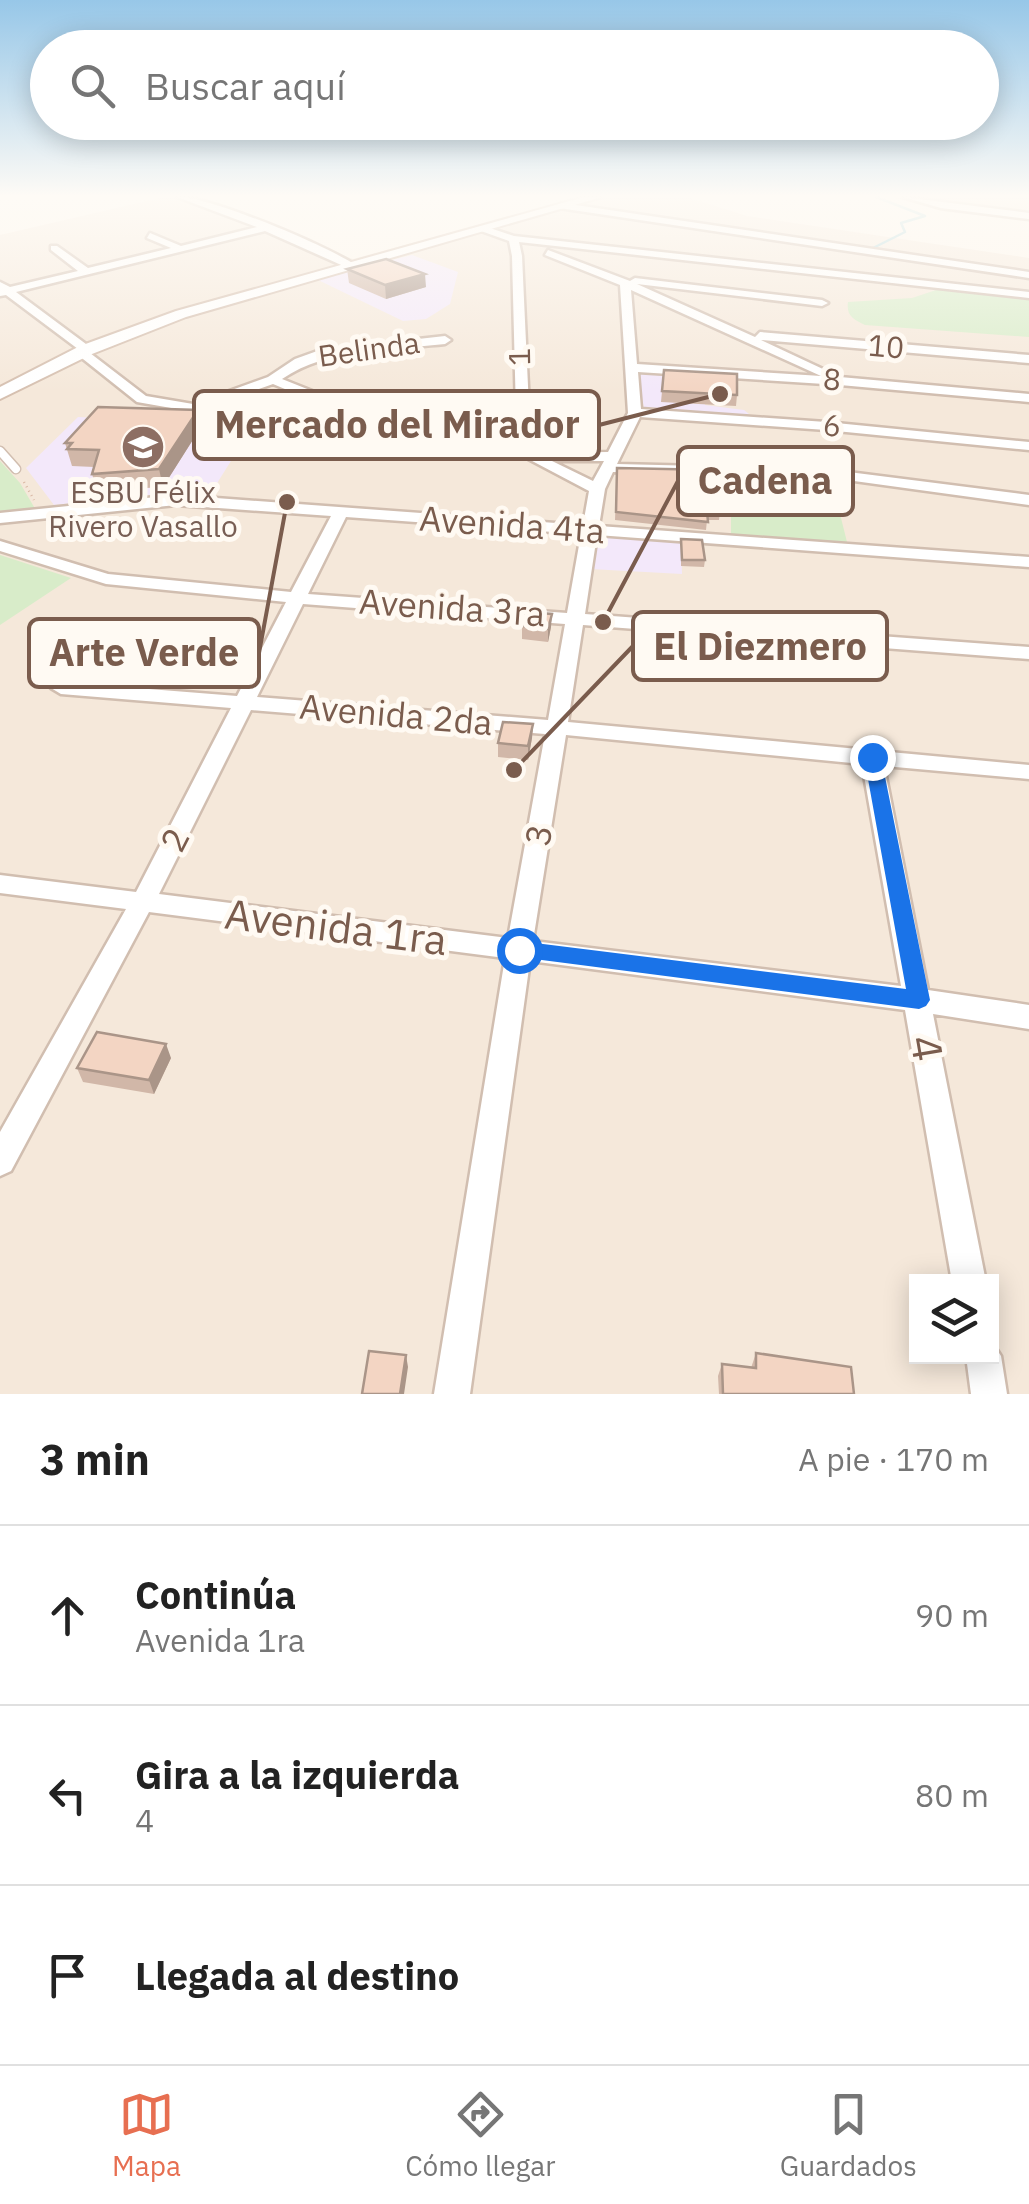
<!DOCTYPE html>
<html lang="es">
<head>
<meta charset="utf-8">
<style>
	:root { --surface:#fff; --page:#f6f6f6; --text:#222; --muted:#767676; --line:#e0e0e0; --accent:#e76f51 }
	body { margin:0; font-family:"IBM Plex Sans",sans-serif; background:var(--page); color:var(--text) }
	.controls { position:absolute; right:30px; bottom:30px; display:grid; overflow:hidden; border-radius:0px; box-shadow:0 5px 25px #0003 }
	.controls button { width:90px; height:90px; display:grid; place-items:center; padding:0; border:0; border-bottom:2px solid var(--line); background:var(--surface); color:var(--text); font:50px sans-serif }
	.stop { position:absolute; width:30px; height:30px; margin:-22px; border:8px solid #1a73e8; border-radius:50%; background:#fff }
	.stop.end { background:#1a73e8; border-color:#fff; box-shadow:0 2px 10px #0008 }
	.list { margin:0; padding:0; list-style:none }
	h2 { display:flex; justify-content:space-between; align-items:center; height:130px; margin:0; padding:0 40px; font-size:42px }
	h2 small { font-size:32px; font-weight:400; color:var(--muted) }
	.list li { display:grid; grid-template-columns:65px 1fr auto; gap:30px; align-items:center; box-sizing:border-box; height:180px; padding:0 40px; border-top:2px solid var(--line) }
	.list b { display:block; font-size:38px; white-space:nowrap }
	.list p { margin:0; font-size:32px; white-space:nowrap; color:var(--muted) }
	.list em { font-size:32px; font-style:normal; color:var(--muted) }
	.icon { flex:none; width:55px; height:55px; fill:none; stroke:currentColor; stroke-width:2; stroke-linecap:round; stroke-linejoin:round }
	.map { position:relative; flex:none; width:1029px; height:1394px; overflow:hidden }
	.search { position:absolute; background:var(--surface); box-shadow:0 5px 25px #0003; left:30px; right:30px; top:30px; height:110px; display:flex; align-items:center; gap:25px; box-sizing:border-box; padding:0 35px; border-radius:55px; color:var(--muted); font-size:38px }
	.sheet { height:670px; background:var(--surface) }
	nav { display:flex; justify-content:space-around; align-items:center; box-sizing:border-box; height:140px; border-top:2px solid var(--line); background:var(--surface); font-size:28px; color:var(--muted) }
	nav a { display:grid; justify-items:center; gap:5px }
	nav .on { color:var(--accent) }
	.map>svg:first-child { display:block }
	.residential { fill:#f5e8da; fill-rule:evenodd }
	.education { fill:#f3e8fa }
	.green { fill:#d8ecc9 }
	.lines { fill:none; stroke-linecap:round; stroke-linejoin:round }
	.stream { stroke:#a5d3da; stroke-width:2.5 }
	.service-casing { stroke:#d1beb0; stroke-width:11 }
	.minor-casing { stroke:#d1beb0; stroke-width:5 }
	.secondary-casing { stroke:#d6c0b0; stroke-width:4 }
	.path { stroke:#d9b8a5; stroke-width:2.5; stroke-dasharray:1 4; stroke-linecap:butt }
	.service { stroke:#fff; stroke-width:8 }
	.minor { fill:#fff; fill-rule:evenodd }
	.secondary { fill:#fff; fill-rule:evenodd }
	.wall { fill:#d1b7a8 }
	.shaded-wall { fill:#aa9588 }
	.building { fill:#f3d5c3; stroke:#aa9588; stroke-width:2.5 }
	.route { fill:#1a73e8 }
	.labels { text-anchor:middle; stroke-width:10; stroke-linejoin:round; paint-order:stroke }
	.far-street-label { font-size:30px; fill:#7a5c4d; stroke:#fffaf3 }
	.far-education-label { font-size:30px; fill:#785e54; stroke:#fffaf3 }
	.street-label { font-size:35px; fill:#7a5c4d; stroke:#fffaf3 }
	.near-street-label { font-size:42px; fill:#7a5c4d; stroke:#fffaf3 }
	.leader { fill:none; stroke:#7a5c4d; stroke-width:4 }
	.callout-dot { fill:#7a5c4d; stroke:#fffaf3; stroke-width:4 }
	.callout { fill:#fffaf3; stroke:#7a5c4d; stroke-width:4 }
	.callout-label { font-size:38px; text-anchor:middle; font-weight:bold; fill:#7a5c4d }
</style>
</head>
<body>
<div class="map">
<svg width="1029" height="1394" viewBox="0 0 1029 1394">
	<rect width="100%" height="100%" fill="#fdf6ec"/>
	<path class="residential" d="M164,197H183L353,259L582,197H687L747,216L1029,258V1394H0V235ZM916,1282H992V1356H916Z
		M891,197L1029,198V220L946,212Z"/>
	<path class="education" d="M412,255L458,272L450,304L426,319L403,321L316,279Z
		M637,372L706,375L705,405L744,410L749,414L699,415L644,408Z
		M78,417L253,426L214,488L54,505L26,468Z
		M594,535L681,541L682,574L590,569Z"/>
	<path class="green" d="M939,289L982,290L1029,300V337L865,325C854,320 846,316 848,302L912,298Z
		M0,461L20,483L37,512L0,518Z
		M731,498L839,510L847,542L731,534Z
		M0,555L71,578L0,625Z"/>
	<g class="lines">
		<path class="stream" d="M873,248L905,232L901,223L925,216L876,197"/>
		<g class="service-casing">
			<path id="service" d="M0,451L16,469"/>
		</g>
		<g class="minor-casing">
			<path id="minor" d="M177,197C207,195 330,247 357,266L348,268L265,231L16,292L90,347V353L146,396L193,404L268,377L295,359L320,350L445,336L451,340L445,344C390,350 329,347 282,379L340,402L370,429L372,432L365,436L330,408L273,384L194,412L137,402L78,355V349L6,295L0,296V282L10,287L78,271L51,250V246H57L88,268L171,248L147,238L150,233L181,246L257,227Z
				M903,197L1029,213V219L941,208Z
				M562,203L1029,272V278L559,208Z
				M484,226L514,236L1029,292V298L519,242L522,256L531,451L536,453L608,452L628,413L620,285L545,255L548,250L630,281L635,278L822,300L828,303L822,306L637,284L755,337L760,332L1029,355V363L761,340L840,377L1029,394V402L840,385L638,372L641,409L826,422L1029,442V450L826,430L640,417L617,464L825,469L1029,495V505L825,477L613,472L605,489L599,526L1029,557V567L597,535L585,614L1029,647V659L583,625L568,722L1029,765V779L884,766L928,990L1029,1005V1029L933,1014L986,1282H952L905,1010L530,961L470,1394H434L505,958L149,912L11,1171L0,1176V1132L126,909L0,893V875L136,892L231,708L61,694L51,688L61,682L237,696L286,602L106,584L0,551V541L108,574L291,592L331,516L176,505L0,523V513L176,495L583,525L589,491L517,453L512,256L509,241L481,231ZM631,290L821,376L637,364ZM552,461H604L593,481ZM346,517L581,534L567,613L308,594ZM303,604L565,624L548,720L257,697ZM251,710L545,734L508,938L159,894ZM566,735L862,764L901,986L533,941Z
				M992,1342L1001,1356L1007,1394H971L966,1356H992Z"/>
		</g>
		<g class="secondary-casing">
			<path id="secondary" d="M584,197H602L186,317L92,354L0,399V387L80,346L176,311Z"/>
		</g>
		<path class="path" d="M24,482L34,500"/>
		<use href="#service" class="service"/>
		<use href="#minor" class="minor"/>
		<use href="#secondary" class="secondary"/>
	</g>
	<path class="wall" d="M347,269L426,287L386,299L349,283Z
		M664,370L737,395L736,406L661,402Z
		M198,410L201,427L163,487L97,491L92,474L94,467L72,466L65,443Z
		M617,468L720,512L719,520H707L706,530L615,520Z
		M681,539L705,560L704,567L681,566Z
		M522,626L551,627L548,642L522,639Z
		M533,724L532,738L528,760L498,757V743Z
		M171,1058L154,1094L83,1082L77,1068Z
		M756,1353L854,1394H719L718,1376L722,1364L751,1368Z"/>
	<path class="shaded-wall" d="M425,274L426,287L386,299L385,285Z
		M198,410L201,427L163,487L159,469Z
		M552,614L551,627L548,642V629Z
		M533,724L532,738L528,760V746Z
		M166,1044L171,1058L154,1094L149,1080Z
		M406,1355L408,1367L404,1394H400Z"/>
	<path class="building" d="M386,259L425,274L385,285L347,269Z
		M664,370L737,374V395L662,391Z
		M98,407L198,410L159,469L92,474L99,450L67,449L72,443H65Z
		M617,468L714,470L720,512L707,511L708,522L616,512Z
		M681,539L702,540L705,560H682Z
		M526,612L552,614L548,629L522,626Z
		M503,722L533,724L528,746L498,743Z
		M97,1032L166,1044L149,1080L77,1068Z
		M369,1351L406,1355L400,1394H362Z
		M756,1353L851,1367L854,1394H723L722,1364L756,1368Z"/>
	<linearGradient id="sky" x2="0" y2="1"><stop stop-color="#97c7e8"/><stop offset="0.5" stop-color="#fefbf6"/><stop offset="1" stop-color="#fefbf6" stop-opacity="0"/></linearGradient>
	<rect width="1029" height="392" fill="url(#sky)"/>
	<path class="route" d="M872,751L881,757L930,1000L926,1006L919,1009L511,956L508,950L519,941L906,989L864,757Z"/>
	<defs>
		<g id="school-disc" transform="scale(2.25)"><circle r="9.5" fill="#8d6e63" stroke="#fffaf3"/><path d="M0-5L7-2L0 1L-7-2ZM-4 1L0 2.5L4 1V4Q0 6-4 4Z" fill="#fff"/></g>
	</defs>
	<g fill-rule="evenodd">
		<use href="#school-disc" x="143" y="447"/>
	</g>
	<g class="labels">
		<g class="far-street-label">
			<text transform="translate(886 347) rotate(5)" y="10">10</text>
			<text transform="translate(369 350) rotate(-8)" y="10">Belinda</text>
			<text transform="translate(520 357) rotate(-91)" y="10">1</text>
			<text transform="translate(832 380) rotate(4)" y="10">8</text>
			<text transform="translate(832 426) rotate(5)" y="10">6</text>
		</g>
		<g class="far-education-label">
			<text x="143" y="503">ESBU Félix<tspan x="143" dy="34">Rivero Vasallo</tspan></text>
		</g>
		<g class="street-label">
			<text transform="translate(512 525) rotate(4)" y="12">Avenida 4ta</text>
			<text transform="translate(452 608) rotate(4)" y="12">Avenida 3ra</text>
			<text transform="translate(396 715) rotate(5)" y="12">Avenida 2da</text>
			<text transform="translate(539 835) rotate(-80)" y="12">3</text>
			<text transform="translate(175 840) rotate(-63)" y="12">2</text>
		</g>
		<g class="near-street-label">
			<text transform="translate(336 927) rotate(7)" y="15">Avenida 1ra</text>
			<text transform="translate(927 1048) rotate(80)" y="15">4</text>
		</g>
	</g>
	<path class="leader" d="M720 394L599 425M603 622L678 481M514 770L633 646M287 502L259 653"/>
	<g class="callout-dot">
		<circle cx="720" cy="394" r="10"/>
		<circle cx="603" cy="622" r="10"/>
		<circle cx="514" cy="770" r="10"/>
		<circle cx="287" cy="502" r="10"/>
	</g>
	<g class="callout">
		<rect x="194" y="391" width="405" height="68" rx="10"/>
		<rect x="678" y="447" width="175" height="68" rx="10"/>
		<rect x="633" y="612" width="254" height="68" rx="10"/>
		<rect x="29" y="619" width="230" height="68" rx="10"/>
	</g>
	<g class="callout-label">
		<text x="397" y="438">Mercado del Mirador</text>
		<text x="765" y="494">Cadena</text>
		<text x="760" y="660">El Diezmero</text>
		<text x="144" y="666">Arte Verde</text>
	</g>
</svg>
<div class="controls">
<button><svg class="icon" aria-label="layers" viewBox="0 0 24 24"><path d="M12 4l9 5-9 5-9-5zM3 14l9 5 9-5"/></svg></button>
</div>
<div class="stop" style="left:519px;top:950px"></div>
<div class="stop end" style="left:872px;top:757px"></div>
<div class="search"><svg class="icon" aria-label="search" viewBox="0 0 24 24"><circle cx="10" cy="10" r="6"/><path d="M15 15l6 6"/></svg>Buscar aquí</div>
</div>
<section class="sheet">
<h2>3 min<small>A pie · 170 m</small></h2>
<ul class="list">
<li><svg class="icon" aria-label="ahead" viewBox="0 0 24 24"><path d="M12 20V5M6 11l6-6 6 6"/></svg><div><b>Continúa</b><p>Avenida 1ra</p></div><em>90 m</em></li>
<li><svg class="icon" aria-label="left" viewBox="0 0 24 24"><path d="M17 20v-9H6M10 6l-5 5 5 5"/></svg><div><b>Gira a la izquierda</b><p>4</p></div><em>80 m</em></li>
<li><svg class="icon" aria-label="arrive" viewBox="0 0 24 24"><path d="M6 21V4h12l-3 4 3 4H6"/></svg><div><b>Llegada al destino</b></div></li>
</ul>
</section>
<nav>
<a class="on"><svg class="icon" aria-label="map" viewBox="0 0 24 24"><path d="M3 6l6-2 6 2 6-2v14l-6 2-6-2-6 2zM9 4v14M15 6v14"/></svg>Mapa</a>
<a><svg class="icon" aria-label="directions" viewBox="0 0 24 24"><path d="M12 3l9 9-9 9-9-9zM9 14v-3h6M13 9l2 2-2 2"/></svg>Cómo llegar</a>
<a><svg class="icon" aria-label="saved" viewBox="0 0 24 24"><path d="M7 4h10v16l-5-4-5 4z"/></svg>Guardados</a>
</nav>
</body>
</html>
